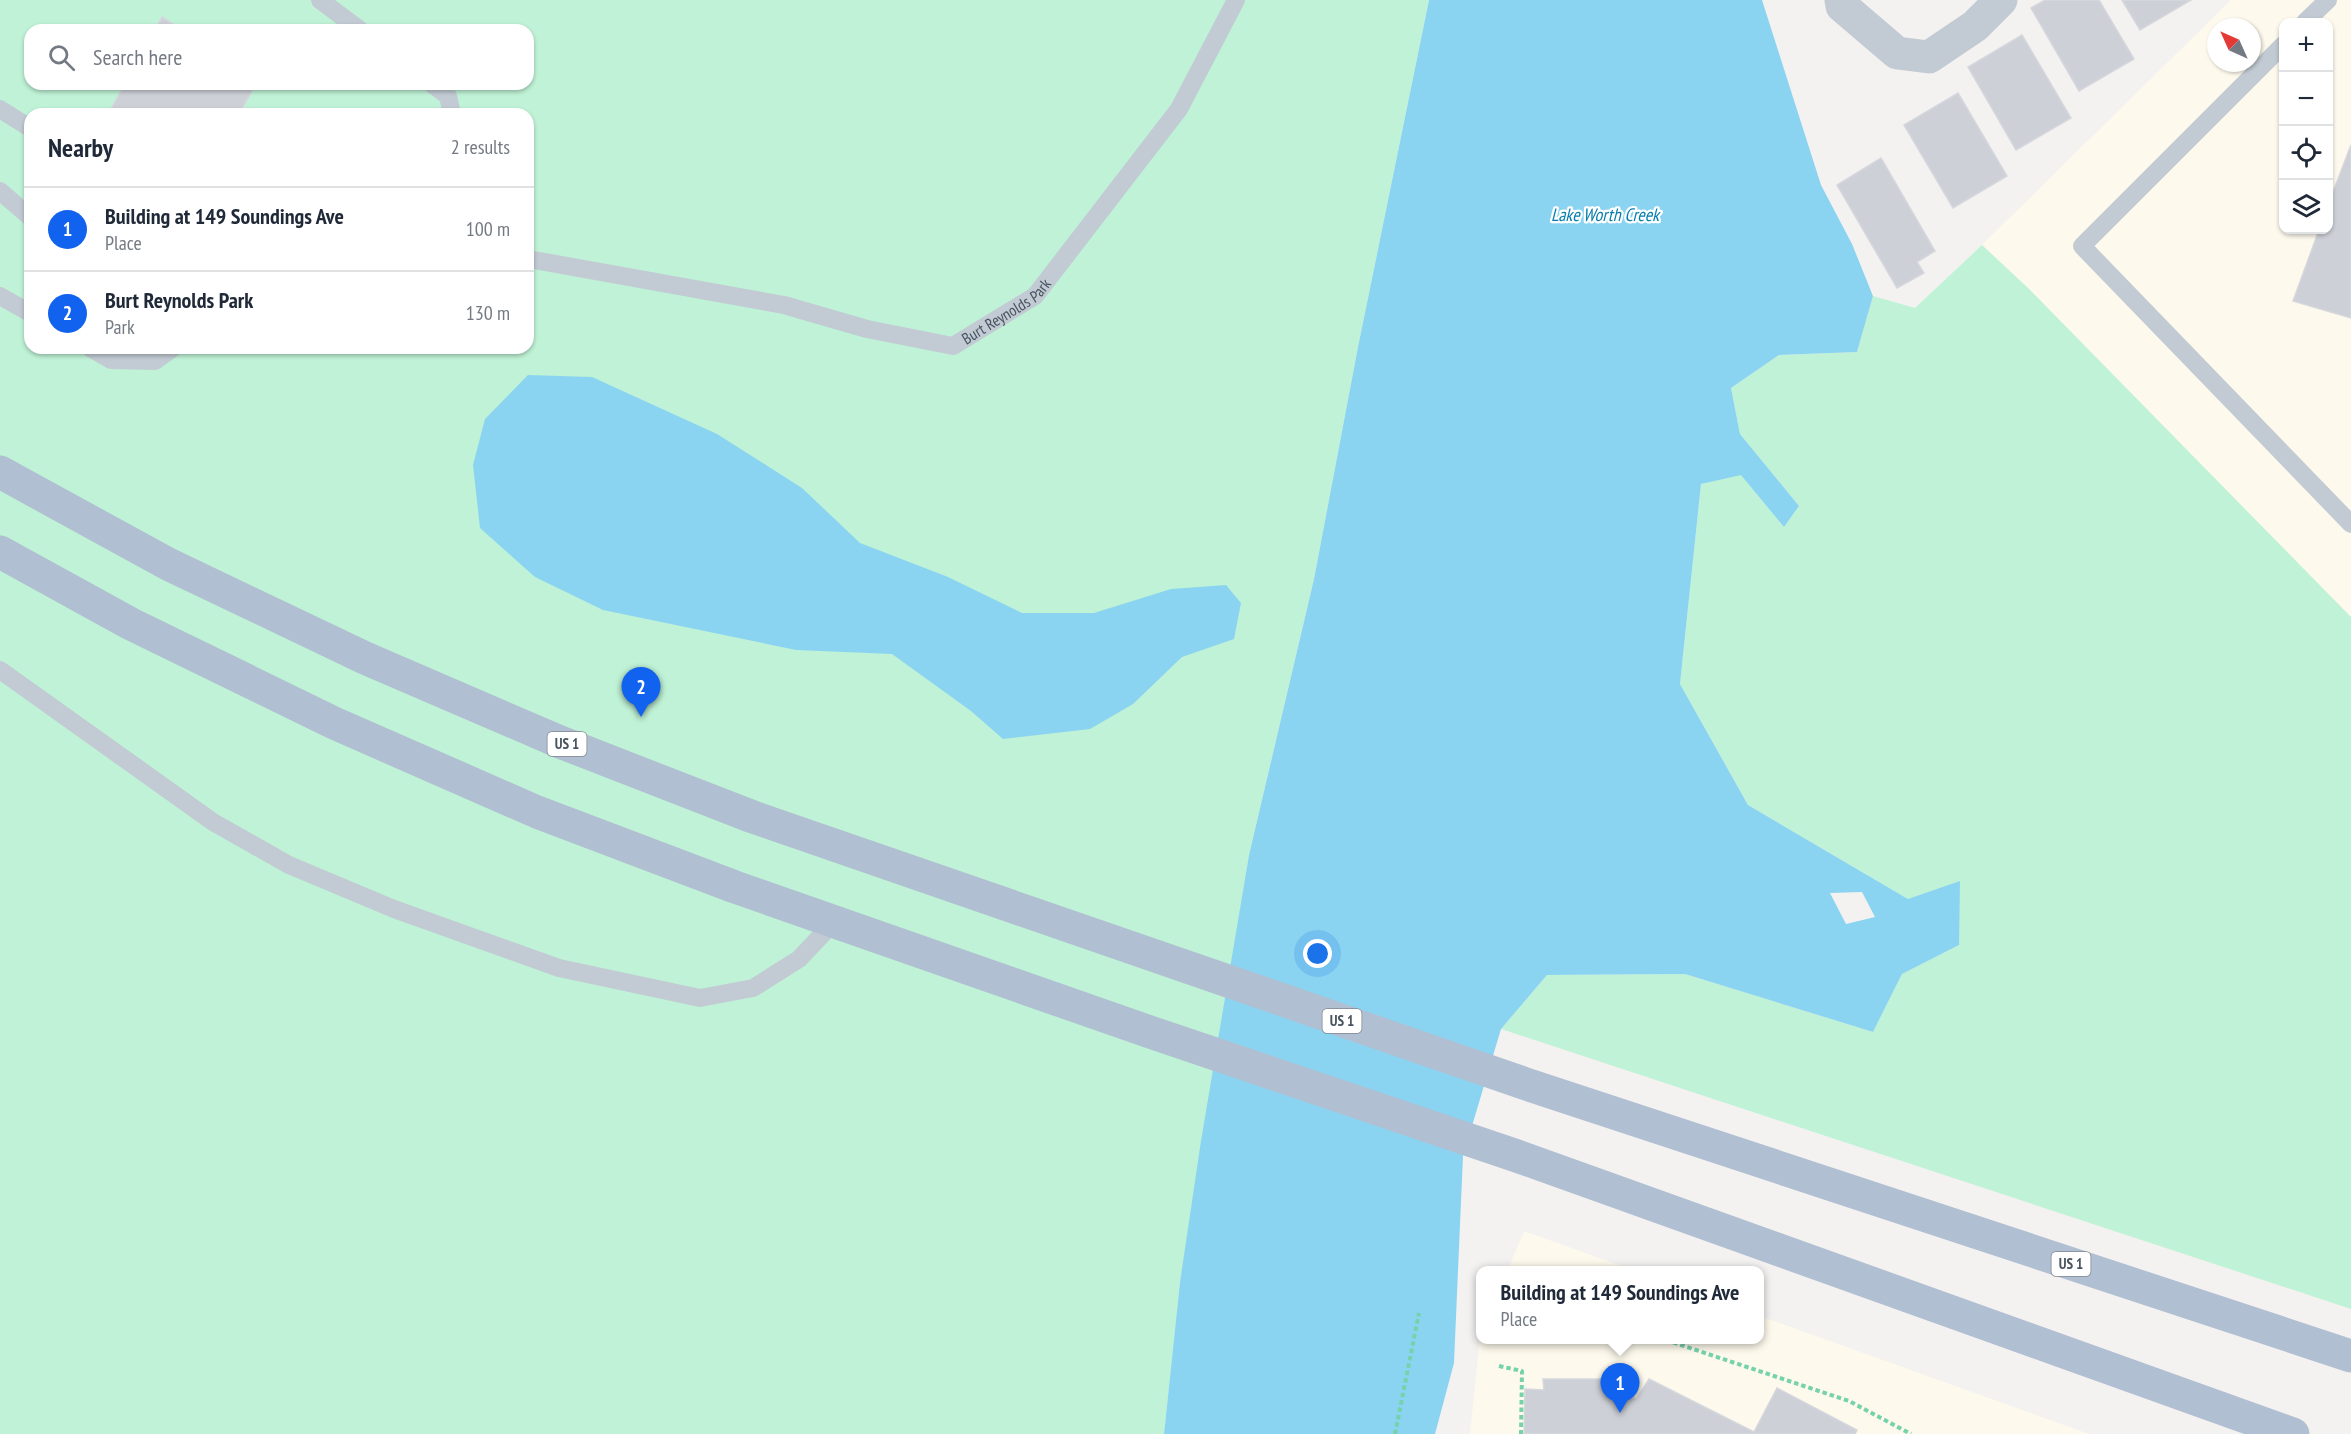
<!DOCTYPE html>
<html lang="en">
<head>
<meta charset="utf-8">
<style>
	:root { --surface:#fff; --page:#f2f2f3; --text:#1f2937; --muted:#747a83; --line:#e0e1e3; --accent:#1162ee }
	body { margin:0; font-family:"PT Sans Narrow",sans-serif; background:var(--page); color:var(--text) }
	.controls { position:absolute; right:18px; top:18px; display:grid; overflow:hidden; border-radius:12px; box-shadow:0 2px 4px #0004 }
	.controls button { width:54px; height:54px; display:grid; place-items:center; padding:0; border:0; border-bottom:2px solid var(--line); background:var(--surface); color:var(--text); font:30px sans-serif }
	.compass { position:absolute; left:2207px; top:18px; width:54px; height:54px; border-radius:50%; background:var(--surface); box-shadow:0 2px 4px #0004; rotate:315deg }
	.you { position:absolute; left:1318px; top:954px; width:21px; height:21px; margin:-15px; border:4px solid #fff; border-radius:50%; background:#1a73e8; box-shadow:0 0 0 9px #1a73e833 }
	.badge { display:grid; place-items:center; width:39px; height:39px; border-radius:50%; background:var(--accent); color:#fff; font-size:20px; font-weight:700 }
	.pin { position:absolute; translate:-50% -50px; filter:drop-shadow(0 2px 3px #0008) }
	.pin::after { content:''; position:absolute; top:32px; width:21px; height:18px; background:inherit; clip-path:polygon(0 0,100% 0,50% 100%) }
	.popup { position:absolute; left:1476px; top:1266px; width:288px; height:78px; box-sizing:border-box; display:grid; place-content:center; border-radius:12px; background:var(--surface); filter:drop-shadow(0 2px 4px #0005); font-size:20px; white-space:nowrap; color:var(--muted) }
	.popup b { font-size:22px; color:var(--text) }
	.popup::after { content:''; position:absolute; left:50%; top:100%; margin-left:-12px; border:12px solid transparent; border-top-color:var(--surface) }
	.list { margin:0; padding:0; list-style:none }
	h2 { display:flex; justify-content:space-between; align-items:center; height:78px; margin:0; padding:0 24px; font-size:26px }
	h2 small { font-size:20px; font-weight:400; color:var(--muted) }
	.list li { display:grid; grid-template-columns:39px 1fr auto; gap:18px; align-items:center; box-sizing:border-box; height:84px; padding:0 24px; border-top:2px solid var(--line) }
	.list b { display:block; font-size:22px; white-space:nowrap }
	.list p { margin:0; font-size:20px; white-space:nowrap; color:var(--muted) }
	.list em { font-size:20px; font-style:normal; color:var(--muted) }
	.icon { flex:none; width:33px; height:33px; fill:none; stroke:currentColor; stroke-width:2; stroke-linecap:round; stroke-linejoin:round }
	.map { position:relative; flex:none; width:2351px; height:1434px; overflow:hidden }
	.search { position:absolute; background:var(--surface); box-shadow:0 2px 4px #0004; left:24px; top:24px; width:510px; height:66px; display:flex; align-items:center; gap:15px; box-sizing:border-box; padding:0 21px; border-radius:18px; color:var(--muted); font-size:22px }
	.panel { position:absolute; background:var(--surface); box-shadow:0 2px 4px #0004; left:24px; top:108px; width:510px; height:246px; border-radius:18px }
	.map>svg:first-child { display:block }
	.commercial { fill:#fdf9ec; fill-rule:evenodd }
	.green { fill:#bff2d6; fill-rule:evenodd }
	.water { fill:#8bd4f1; fill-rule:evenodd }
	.building { fill:#cdd0d7; stroke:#d5d7dd; stroke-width:1.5 }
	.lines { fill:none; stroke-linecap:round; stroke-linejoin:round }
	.path { stroke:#75d2ab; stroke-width:4; stroke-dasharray:4.5 3; stroke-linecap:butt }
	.service { stroke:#c2cbd3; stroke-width:18 }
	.minor { stroke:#c2cbd3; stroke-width:33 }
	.primary { stroke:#b0bfd1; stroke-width:33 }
	.labels { text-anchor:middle; stroke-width:4.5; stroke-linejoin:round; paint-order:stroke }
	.shield { fill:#fff; stroke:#7f8790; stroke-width:1.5 }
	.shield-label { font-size:15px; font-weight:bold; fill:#485360 }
	.street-label { font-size:16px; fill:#485360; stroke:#fff }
	.water-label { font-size:18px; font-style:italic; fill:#077fae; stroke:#fff }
</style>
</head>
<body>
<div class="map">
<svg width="2351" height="1434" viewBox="0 0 2351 1434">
	<rect width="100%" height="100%" fill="#f4f2f1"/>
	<path class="commercial" d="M2231,0H2351V621L1982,245ZM2284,22H2328V230H2284ZM2216,27H2252V63H2216Z
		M1524,1231L1633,1270H1508Z
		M1760,1316L2089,1434H1470L1480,1338L1760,1340Z"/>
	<path class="green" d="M0,0H1429L1358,347L1314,579L1249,855L1180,1283L1164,1434H0ZM30,30H528V84H30ZM30,114H528V348H30Z
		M1982,245L2028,288L2351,617V1309L1501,1029L1547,975L1685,974L1873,1032L1902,974L1959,945L1908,899L1748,805L1680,684L1701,484L1741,474L1784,527L1799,506L1740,434L1731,388L1779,355L1857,352L1873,296L1915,308Z"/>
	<path class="water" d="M1429,0H1762L1821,185L1852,244L1873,296L1857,352L1779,355L1731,388L1740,434L1799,506L1784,527L1741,475L1701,484L1680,684L1748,805L1908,899L1960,881L1959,945L1902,974L1873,1032L1685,974L1547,975L1501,1029L1463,1156L1454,1363L1435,1434H1164L1180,1282L1201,1141L1249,855L1314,579L1358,347ZM1862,892L1875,917L1846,924L1830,893Z
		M528,375L592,377L717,434L802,488L860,543L948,577L1022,613H1094L1171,589L1226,585L1241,603L1234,639L1182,657L1133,704L1090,729L1003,739L971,711L892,654L796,650L603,610L535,577L480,528L473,465L485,419Z"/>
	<path class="building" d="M2045,0H2099L2134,59L2079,91L2031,8Z
		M2122,0H2191L2140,30Z
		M162,17L183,30H155Z
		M2022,35L2071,118L2016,150L1968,67Z
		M125,84H256L239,114H108Z
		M1958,93L2007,176L1953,208L1904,125Z
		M2351,145V318L2293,301L2319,230H2328V205Z
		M1881,158L1935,251L1917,262L1924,273L1897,288L1837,185Z
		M1543,1379H1622L1621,1389L1625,1388L1626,1399L1637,1398L1649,1379L1754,1432L1777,1388L1857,1430L1855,1434H1524L1525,1389L1544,1390Z"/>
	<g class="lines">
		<path class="path" d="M1666,1340L1849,1401L1911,1434
			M1499,1366L1522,1371L1521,1434
			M1395,1434L1419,1313"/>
		<g class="service">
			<path d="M320,0L360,30"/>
			<path d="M2305,22L2328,0"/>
			<path d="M2284,44L2082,246L2351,524"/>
			<path d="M432,84L448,96L452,114"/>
			<path d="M0,109L30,128"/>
			<path d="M0,191L30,217"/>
			<path id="s1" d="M528,259L784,305L867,329L953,346L1035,296L1179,109L1236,0"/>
			<path d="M0,296L30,313"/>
			<path d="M90,348L111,360L155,361L173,348"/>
			<path d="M0,670L213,822L289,865L394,909L559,968L700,998L753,988L799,959L834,922"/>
		</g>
		<path class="minor" d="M1841,0L1842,6L1897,53L1929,57L1975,26L2001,0"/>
		<path class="primary" d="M0,472L168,564L365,658L560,742L753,817L1526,1084L2351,1356
			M0,552L131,624L334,723L537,812L735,887L1150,1032L1514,1155L2293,1434"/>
	</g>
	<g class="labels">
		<g class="shield">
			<rect x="547.5" y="732" width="39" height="24" rx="4.5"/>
			<rect x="1322.5" y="1009" width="39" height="24" rx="4.5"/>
			<rect x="2051.5" y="1252" width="39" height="24" rx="4.5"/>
		</g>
		<g class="shield-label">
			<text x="567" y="749">US 1</text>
			<text x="1342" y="1026">US 1</text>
			<text x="2071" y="1269">US 1</text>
		</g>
		<g class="street-label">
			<text dy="6" stroke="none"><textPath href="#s1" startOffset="498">Burt Reynolds Park</textPath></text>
		</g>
		<g class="water-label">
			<text x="1605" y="221">Lake Worth Creek</text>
		</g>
	</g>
</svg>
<div class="controls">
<button>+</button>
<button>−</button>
<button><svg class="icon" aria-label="locate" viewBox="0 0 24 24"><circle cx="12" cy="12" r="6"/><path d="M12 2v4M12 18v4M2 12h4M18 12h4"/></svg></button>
<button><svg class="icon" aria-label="layers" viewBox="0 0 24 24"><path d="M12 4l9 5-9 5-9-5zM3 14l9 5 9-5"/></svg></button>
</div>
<svg class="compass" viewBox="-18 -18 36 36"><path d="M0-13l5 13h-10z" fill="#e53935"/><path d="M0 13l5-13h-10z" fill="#747a83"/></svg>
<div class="you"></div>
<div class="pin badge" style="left:1620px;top:1413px">1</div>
<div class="popup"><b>Building at 149 Soundings Ave</b>Place</div>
<div class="pin badge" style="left:641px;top:717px">2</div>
<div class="search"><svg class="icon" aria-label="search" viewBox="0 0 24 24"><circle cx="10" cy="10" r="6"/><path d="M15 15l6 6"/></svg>Search here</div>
<section class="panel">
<h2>Nearby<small>2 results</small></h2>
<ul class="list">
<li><span class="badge">1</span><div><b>Building at 149 Soundings Ave</b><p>Place</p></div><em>100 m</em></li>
<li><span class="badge">2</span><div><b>Burt Reynolds Park</b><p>Park</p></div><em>130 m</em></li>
</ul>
</section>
</div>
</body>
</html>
